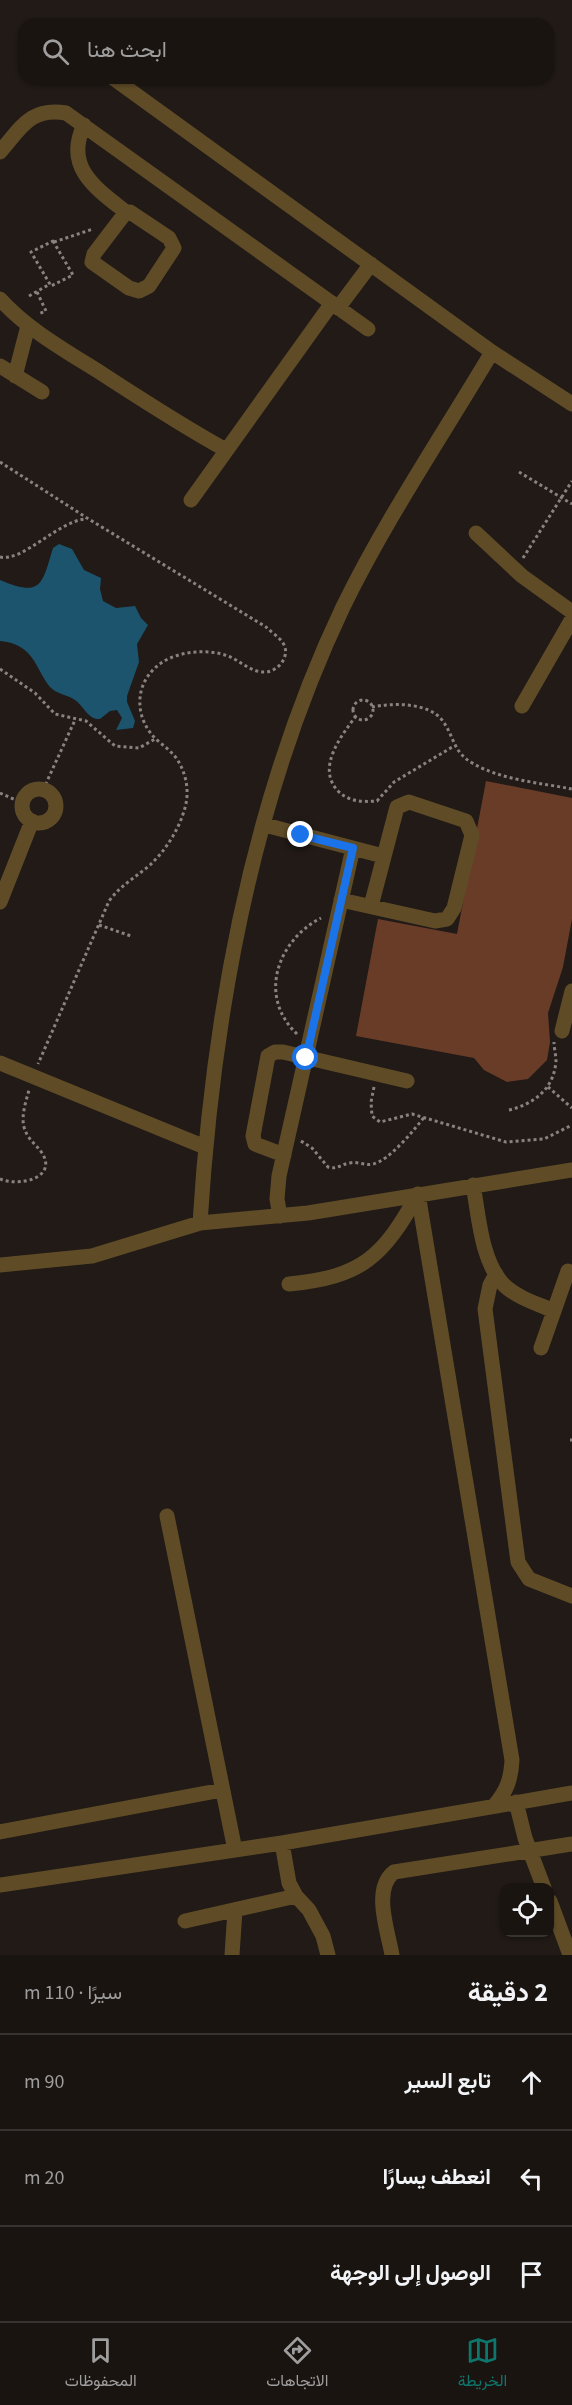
<!DOCTYPE html>
<html lang="ar">
<head>
<meta charset="utf-8">
<style>
	:root { --surface:#191410; --page:#26211e; --text:#f1f3f6; --muted:#9f9e9f; --line:#373330; --accent:#0f766e }
	body { margin:0; font-family:"Source Sans 3",Vazirmatn,sans-serif; background:var(--page); color:var(--text); direction:rtl }
	.controls { position:absolute; right:18px; bottom:18px; display:grid; overflow:hidden; border-radius:12px; box-shadow:0 2px 4px #0004 }
	.controls button { width:54px; height:54px; display:grid; place-items:center; padding:0; border:0; border-bottom:2px solid var(--line); background:var(--surface); color:var(--text); font:30px sans-serif }
	.stop { position:absolute; width:18px; height:18px; margin:-14px; border:4px solid #1a73e8; border-radius:50%; background:#fff }
	.stop.end { background:#1a73e8; border-color:#fff; box-shadow:0 2px 6px #0008 }
	.list { margin:0; padding:0; list-style:none }
	h2 { display:flex; justify-content:space-between; align-items:center; height:78px; margin:0; padding:0 24px; font-size:26px }
	h2 small { font-size:20px; font-weight:400; color:var(--muted) }
	.list li { display:grid; grid-template-columns:39px 1fr auto; gap:18px; align-items:center; box-sizing:border-box; height:96px; padding:0 24px; border-top:2px solid var(--line) }
	.list b { display:block; font-size:22px; white-space:nowrap }
	.list em { font-size:20px; font-style:normal; color:var(--muted) }
	.icon { flex:none; width:33px; height:33px; fill:none; stroke:currentColor; stroke-width:2; stroke-linecap:round; stroke-linejoin:round }
	.map { position:relative; flex:none; width:572px; height:1955px; overflow:hidden; direction:ltr }
	.search { position:absolute; background:var(--surface); box-shadow:0 2px 4px #0004; left:18px; right:18px; top:18px; height:66px; display:flex; align-items:center; gap:15px; box-sizing:border-box; padding:0 21px; border-radius:18px; color:var(--muted); font-size:22px }
	.sheet { height:366px; background:var(--surface) }
	nav { display:flex; justify-content:space-around; align-items:center; box-sizing:border-box; height:84px; border-top:2px solid var(--line); background:var(--surface); font-size:16px; color:var(--muted) }
	nav a { display:grid; justify-items:center; gap:3px }
	nav .on { color:var(--accent) }
	.map>svg:first-child { display:block }
	.water { fill:#1c546e }
	.building { fill:#693c28 }
	.lines { fill:none; stroke-linecap:round; stroke-linejoin:round }
	.path { stroke:#89827f; stroke-width:3; stroke-dasharray:3 3; stroke-linecap:butt }
	.minor { stroke:#5f4c27; stroke-width:15 }
	.route { stroke:#1a73e8; stroke-width:8 }
</style>
</head>
<body>
<div class="map">
<svg width="572" height="1955" viewBox="0 0 572 1955">
	<rect width="100%" height="100%" fill="#211a16"/>
	<path class="water" d="M59,544L72,549L84,570L101,578L100,589L103,601L116,608L135,606L141,618L148,625L137,644L139,662L127,696V702L135,721L133,728L116,730L122,718L117,710L110,711L100,719C88,720 84,706 75,700C68,695 56,694 50,687C35,668 34,644 0,641V580C42,598 42,584 53,548Z"/>
	<path class="building" d="M486,781L572,798V919L563,967L548,1013L550,1042L547,1060L528,1079L507,1082L484,1070L474,1058L356,1036L378,919L457,934Z"/>
	<g class="lines">
		<path class="path" d="M53,241L73,275L51,286L31,252Z
			M54,242L93,229
			M37,292L46,311L38,314
			M29,296L50,284
			M0,462L87,518L266,627C271,632 279,637 283,643C291,655 279,671 266,672C251,673 241,661 228,656C207,648 172,651 155,668C133,688 136,721 157,740C164,746 172,752 177,759C187,775 190,793 184,811C178,831 165,851 150,865C136,877 121,885 109,901L38,1064
			M519,472L572,504
			M0,557C23,562 57,522 85,519
			M523,558L572,481
			M0,669L35,693L55,714L86,721L115,746L139,748L155,739
			M353 710a10 10 0 1 1 20 0a10 10 0 1 1-20 0Z
			M372,707C392,703 428,702 442,720C455,737 452,752 474,764C502,780 541,783 572,789
			M356,716C341,736 316,768 338,791C349,802 363,802 377,801L394,782L454,746
			M43,790L75,720
			M0,793L22,803
			M99,925L131,936
			M297,1034C257,996 278,940 321,918
			M374,1087L371,1102L372,1116L380,1122L412,1114L506,1142L544,1139L572,1125
			M548,1087L572,1108
			M509,1110C534,1104 554,1089 556,1061C556,1055 554,1048 554,1042
			M301,1141L312,1148L328,1167C337,1170 341,1164 350,1163C358,1161 365,1166 373,1164C389,1161 415,1129 425,1116
			M0,1179C19,1187 58,1178 42,1153C36,1144 27,1139 24,1127C21,1116 26,1101 29,1090
			M570,1440H572"/>
		<path class="minor" d="M113,78L492,352L572,404
			M84,125C64,167 95,188 126,212
			M0,152C21,128 30,107 66,113L368,329
			M126,212H130L169,238L174,248L149,286L139,291L129,288L92,262L94,254Z
			M0,299C29,331 68,352 104,375C144,401 184,427 226,450
			M338,308L371,264
			M0,366L42,392
			M15,376L28,326
			M191,500L332,303
			M476,533L522,576L572,612
			M522,706L572,619
			M22 806a17 17 0 1 1 34 0a17 17 0 1 1-34 0Z
			M265,825L383,856
			M341,900L435,921L447,919L454,908L472,835L466,821L409,802L397,807L371,906
			M0,902L32,821
			M562,1031L572,991
			M0,1063L205,1147
			M284,1155L255,1144L253,1136L268,1056L275,1052H283L407,1081
			M473,1185C479,1216 481,1263 505,1286C518,1298 538,1304 554,1311
			M418,1194L512,1760C511,1779 507,1791 494,1806
			M280,1216L277,1199L279,1176L353,848
			M200,1223C213,1013 252,798 343,607C386,519 442,436 492,352
			M0,1265L92,1256L200,1223L308,1213L572,1170
			M496,1274L490,1285L485,1309L518,1562L529,1579L572,1596
			M289,1284C362,1277 383,1257 418,1194
			M541,1348L568,1271
			M167,1516L235,1850
			M516,1802L525,1838L544,1888
			M0,1832L222,1790
			M282,1843L289,1883L296,1896L309,1910L323,1936L328,1955
			M0,1885L282,1843L572,1793
			M550,1901L570,1955
			M185,1921L296,1896
			M232,1955L235,1910
			M392,1955C388,1931 372,1889 394,1872L572,1844"/>
	</g>
	<g class="lines">
		<path class="route" d="M301,835L353,848L306,1058"/>
	</g>
</svg>
<div class="controls">
<button><svg class="icon" aria-label="locate" viewBox="0 0 24 24"><circle cx="12" cy="12" r="6"/><path d="M12 2v4M12 18v4M2 12h4M18 12h4"/></svg></button>
</div>
<div class="stop" style="left:306px;top:1058px"></div>
<div class="stop end" style="left:301px;top:835px"></div>
<div class="search"><svg class="icon" aria-label="search" viewBox="0 0 24 24"><circle cx="10" cy="10" r="6"/><path d="M15 15l6 6"/></svg>ابحث هنا</div>
</div>
<section class="sheet">
<h2>2 دقيقة<small>سيرًا · 110 m</small></h2>
<ul class="list">
<li><svg class="icon" aria-label="ahead" viewBox="0 0 24 24"><path d="M12 20V5M6 11l6-6 6 6"/></svg><div><b>تابع السير</b></div><em>90 m</em></li>
<li><svg class="icon" aria-label="left" viewBox="0 0 24 24"><path d="M17 20v-9H6M10 6l-5 5 5 5"/></svg><div><b>انعطف يسارًا</b></div><em>20 m</em></li>
<li><svg class="icon" aria-label="arrive" viewBox="0 0 24 24"><path d="M6 21V4h12l-3 4 3 4H6"/></svg><div><b>الوصول إلى الوجهة</b></div></li>
</ul>
</section>
<nav>
<a class="on"><svg class="icon" aria-label="map" viewBox="0 0 24 24"><path d="M3 6l6-2 6 2 6-2v14l-6 2-6-2-6 2zM9 4v14M15 6v14"/></svg>الخريطة</a>
<a><svg class="icon" aria-label="directions" viewBox="0 0 24 24"><path d="M12 3l9 9-9 9-9-9zM9 14v-3h6M13 9l2 2-2 2"/></svg>الاتجاهات</a>
<a><svg class="icon" aria-label="saved" viewBox="0 0 24 24"><path d="M7 4h10v16l-5-4-5 4z"/></svg>المحفوظات</a>
</nav>
</body>
</html>
